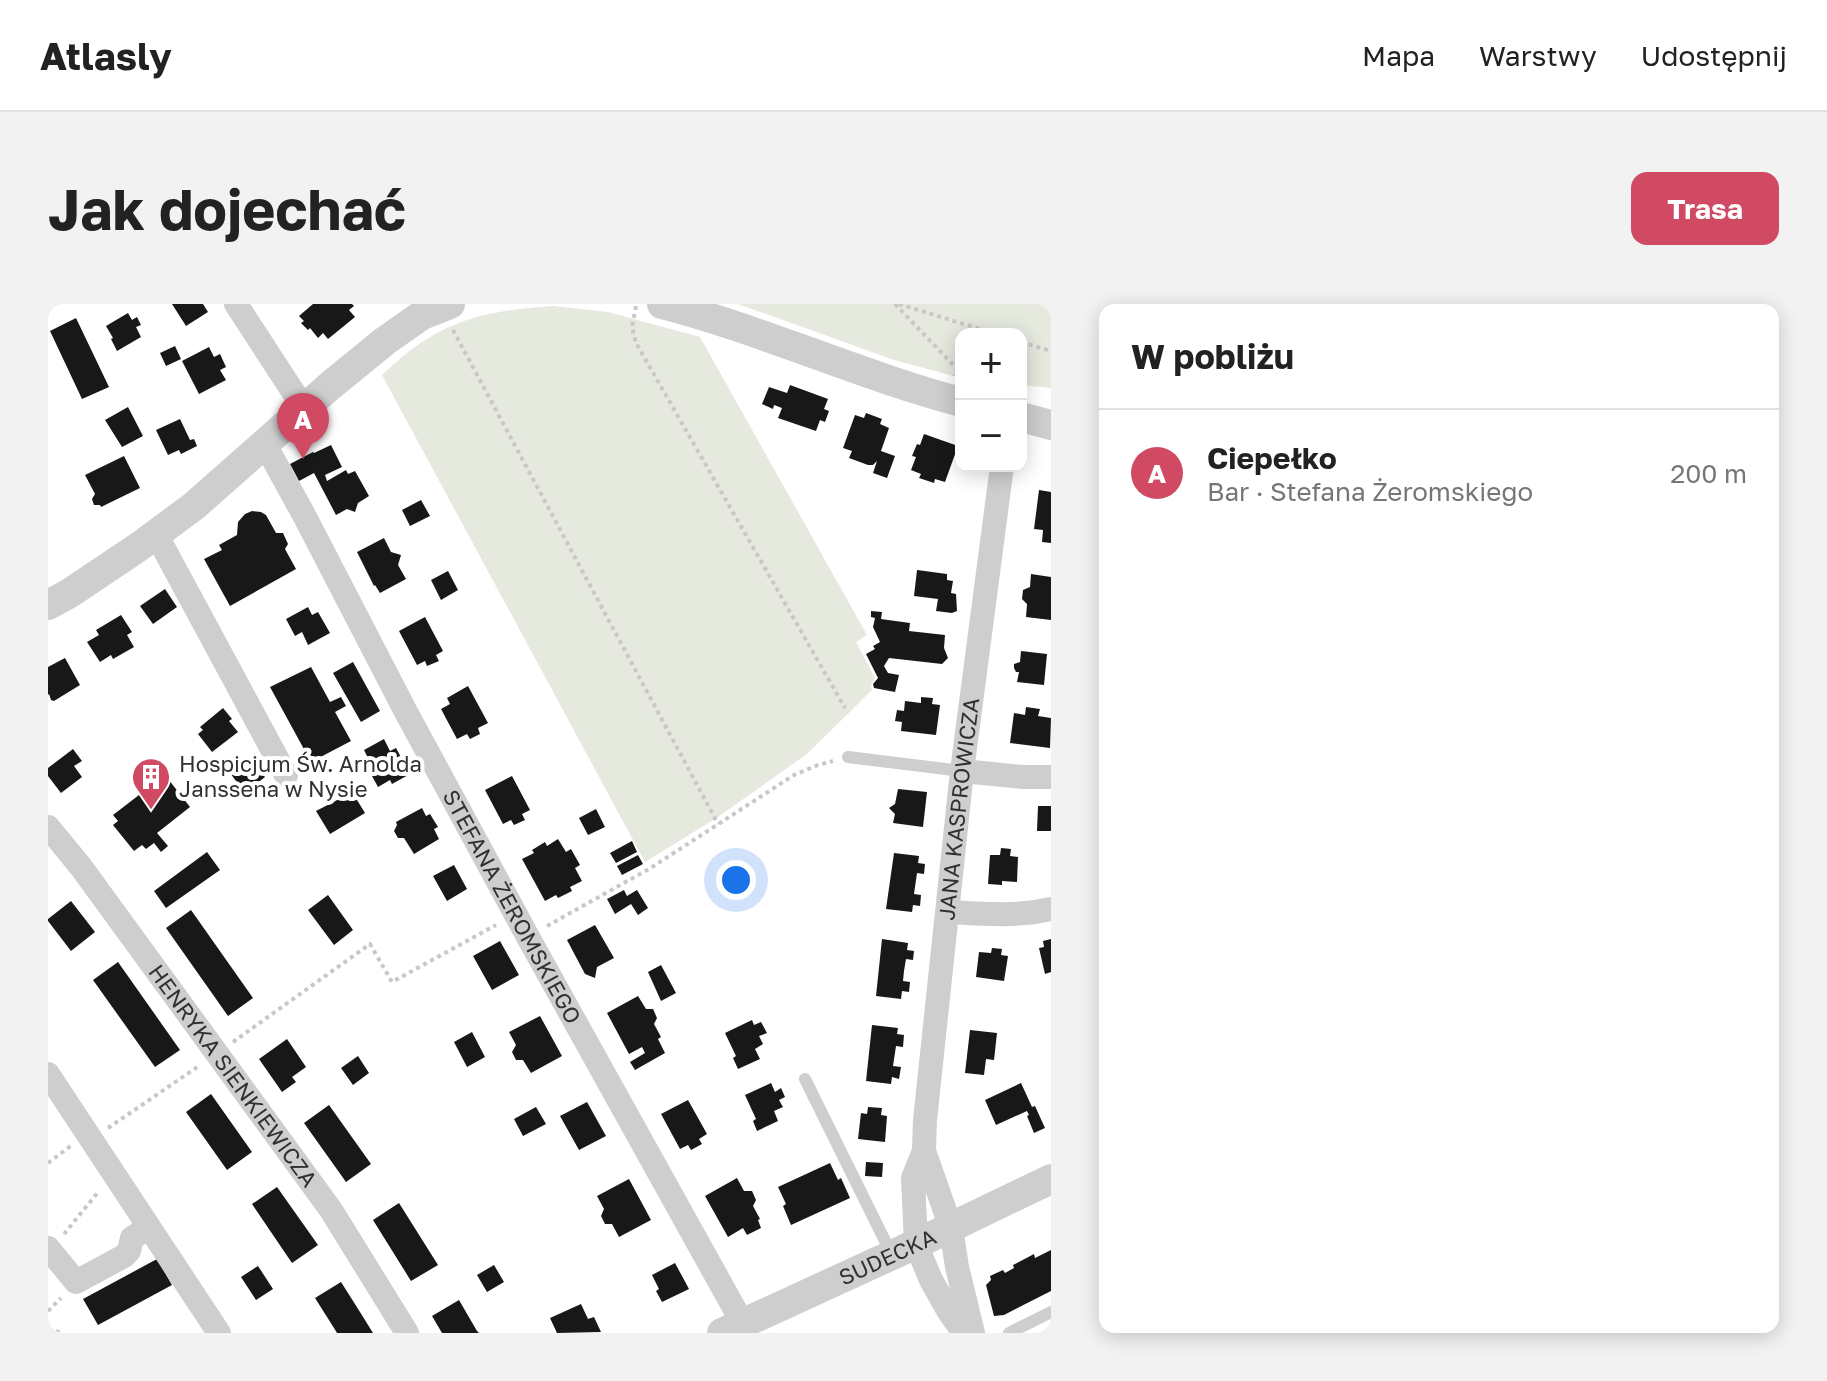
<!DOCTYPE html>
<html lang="pl">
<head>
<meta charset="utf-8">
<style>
	:root { --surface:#fff; --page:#f2f2f2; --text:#222; --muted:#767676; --line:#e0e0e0; --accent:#d04a63 }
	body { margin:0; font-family:"Golos Text",sans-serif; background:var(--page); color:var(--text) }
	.controls { position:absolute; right:24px; top:24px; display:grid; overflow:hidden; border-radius:16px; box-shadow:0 4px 20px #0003 }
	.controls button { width:72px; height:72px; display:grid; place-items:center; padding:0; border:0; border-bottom:2px solid var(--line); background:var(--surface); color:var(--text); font:40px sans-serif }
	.you { position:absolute; left:688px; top:576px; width:28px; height:28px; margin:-20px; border:6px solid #fff; border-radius:50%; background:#1a73e8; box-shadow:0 0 0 12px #1a73e833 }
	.badge { display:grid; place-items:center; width:52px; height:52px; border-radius:50%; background:var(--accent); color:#fff; font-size:26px; font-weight:700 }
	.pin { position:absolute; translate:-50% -66px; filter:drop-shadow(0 2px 4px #0008) }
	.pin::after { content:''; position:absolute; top:42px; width:28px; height:24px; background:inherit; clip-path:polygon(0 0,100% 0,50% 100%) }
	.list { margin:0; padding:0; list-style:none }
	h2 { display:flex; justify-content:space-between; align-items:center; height:104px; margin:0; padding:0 32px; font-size:34px }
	h2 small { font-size:26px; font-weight:400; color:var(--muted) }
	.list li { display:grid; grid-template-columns:52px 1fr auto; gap:24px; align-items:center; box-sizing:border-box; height:128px; padding:0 32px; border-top:2px solid var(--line) }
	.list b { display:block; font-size:30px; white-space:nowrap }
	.list p { margin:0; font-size:26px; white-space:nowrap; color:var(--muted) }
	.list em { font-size:26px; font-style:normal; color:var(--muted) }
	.map { position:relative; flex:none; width:1003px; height:1029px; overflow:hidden; border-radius:16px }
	header { display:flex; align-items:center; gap:48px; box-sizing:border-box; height:112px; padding:0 40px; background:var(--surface); border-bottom:2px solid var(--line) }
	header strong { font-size:38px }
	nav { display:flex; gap:44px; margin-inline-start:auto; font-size:28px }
	.intro { display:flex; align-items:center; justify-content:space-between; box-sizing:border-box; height:192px; padding:0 48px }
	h1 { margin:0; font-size:56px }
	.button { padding:20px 36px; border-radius:16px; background:var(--accent); color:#fff; font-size:28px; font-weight:700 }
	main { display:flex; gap:48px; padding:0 48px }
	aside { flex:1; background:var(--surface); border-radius:16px; box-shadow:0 4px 20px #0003 }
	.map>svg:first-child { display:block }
	.green { fill:#e5e9de }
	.building { fill:#181818 }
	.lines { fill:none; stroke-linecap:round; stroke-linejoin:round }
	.path { stroke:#c8c8c8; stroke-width:4; stroke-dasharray:4 4; stroke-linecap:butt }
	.service { stroke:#cecece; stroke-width:12 }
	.minor { stroke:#cecece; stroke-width:24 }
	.tertiary { stroke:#cecece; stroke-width:30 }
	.labels { text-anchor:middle; stroke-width:8; stroke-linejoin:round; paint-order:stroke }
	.poi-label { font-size:22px; fill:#313131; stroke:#fff; text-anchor:start }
	.street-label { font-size:22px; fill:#313131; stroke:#fff }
</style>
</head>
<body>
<header>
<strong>Atlasly</strong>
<nav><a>Mapa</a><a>Warstwy</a><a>Udostępnij</a></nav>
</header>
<div class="intro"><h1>Jak dojechać</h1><a class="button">Trasa</a></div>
<main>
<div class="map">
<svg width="1003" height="1029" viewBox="0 0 1003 1029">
	<rect width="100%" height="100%" fill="#fff"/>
	<path class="green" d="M690,0H1003V84L973,81V30H913V74L846,56Z
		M505,2L560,8L652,33L819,331L808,338L827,374L823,381L824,386L759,450L667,515L597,558L334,71C389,18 431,7 505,2Z"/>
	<path class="building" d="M124,0H155L160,8L138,22Z
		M265,0H304L306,2L301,6L307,13L280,35L275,29L270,34L262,24L260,26L253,19L256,17L251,12Z
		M80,9L84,16L89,13L93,21L88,23L93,33L69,47L63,35L65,34L58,22Z
		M28,14L61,83L34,95L2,27Z
		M127,42L133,55L118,62L112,49Z
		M161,43L166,53L172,50L178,63L172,66L178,76L151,90L134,57Z
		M742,81L780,95L776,105L781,107L777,118L772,116L768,127L730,114L734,104L726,101L725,105L714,100L721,83L739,89Z
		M80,103L95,132L74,143L57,116Z
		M818,109L834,115L832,120L841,124L833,147L847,152L839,174L825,169L829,157L825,161H820L801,154L804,147L795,144L807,111L816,114Z
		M132,115L142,136L146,135L149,142L133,150L131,146L120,151L108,126Z
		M876,130L910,142L897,178L887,175L886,179L871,174L873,170L863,166L868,153L864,152L869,140L872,141Z
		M283,141L294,163L277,171L279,177L298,166L300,170L307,167L321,192L310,199L307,208L299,205L288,211L266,169L251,177L242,160L265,148L266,149Z
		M76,152L92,184L53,203L52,201H46L44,195L47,190L37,171Z
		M991,186L1003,188V239L994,238L995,226L986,225Z
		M373,196L382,212L362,222L354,206Z
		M204,207L213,208L218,211L228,229H235L240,240L237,245L248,265L182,302L156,255L174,246L171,241L189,231L190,218L197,210Z
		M336,234L343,248L353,251L350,261L358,275L332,289L327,281L326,282L309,248Z
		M869,266L899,270V276L905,277L903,289L908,290L909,307L904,309L888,307L890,295L866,292Z
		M400,267L410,286L393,296L383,276Z
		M983,270L1003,273V316L978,313L979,300L974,295L975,286L982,283Z
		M117,285L129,303L105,320L92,302Z
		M260,303L264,311L270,308L282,329L260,341L254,328L247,332L238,315Z
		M823,307L834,308L833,315L862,319L861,327L897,331L896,344L900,354L894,360L841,354L836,362L840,369L851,371L847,388L826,384L825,380L830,374L818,350L827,345L825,342L832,338L825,323L827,314L823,313Z
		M73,311L84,328L79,331L86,343L65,355L63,351L52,358L39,338L51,331L48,326Z
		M377,313L395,347L388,351L391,357L379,362L377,357L369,361L351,327Z
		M973,347L999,350L996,381L969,378L971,368H968L966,364V360L972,358Z
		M17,354L32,381L6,397L3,396L1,390L0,391V363Z
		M305,358L332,407L313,418L285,369Z
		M263,363L282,398L293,393L298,402L287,408L303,437L263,458L222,383Z
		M420,382L440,419L430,424L432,430L422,435L419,430L409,435L393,405L402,400L399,394Z
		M873,393L885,394L884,400L892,401L888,431L853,427L854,418L847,417L849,406L856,407L857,397L873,399Z
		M978,403L992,405L990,412L1003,414L1002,444L962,439L966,409L977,411Z
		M175,404L184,415L181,417L190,428L164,448L150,430L155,426L152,423Z
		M336,435L342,447L348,444L362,470L344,480L342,476L330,483L318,461L322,458L316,446Z
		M25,445L34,457L26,462L34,473L13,489L0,472V464Z
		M202,454L217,473L189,495L181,483L188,477L182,469Z
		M117,471L142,503L109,529L120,542L113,548L106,539L98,545L94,541L86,547L65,521L70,517L65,511Z
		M464,472L482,506L474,510L477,516L466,521L463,516L455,520L437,486Z
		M850,485L879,488L875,523L845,519L847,510L841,504L847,500Z
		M306,491L317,509L282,530L268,507L295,493L297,496Z
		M990,502H1003V527H989Z
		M374,504L378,512L382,510L390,523L386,525L391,535L366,550L356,534H350L346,527L349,521L348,518Z
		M548,505L557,523L540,531L531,514Z
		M510,535L518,548L523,545L532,561L527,564L534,577L522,583L524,587L510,594L508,591L497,597L474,555L486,549L484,546L497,538L499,542Z
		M584,537L589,548L568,559L562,549Z
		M953,544L963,545L962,552L970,553L969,578L954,577V581L940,580L942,551H952Z
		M159,548L172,566L118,604L106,587Z
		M846,549L871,552L870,559L877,560L876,570L869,569L866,590L873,591L872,602L865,601L864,608L838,605Z
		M590,551L595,560L574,571L569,562Z
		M406,561L419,585L399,597L385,572Z
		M576,586L579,592L589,586L600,604L590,611L583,600L567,610L559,595Z
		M280,591L305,626L286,641L260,606Z
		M23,597L47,628L23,647L0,617V615Z
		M143,606L205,694L180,712L118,624Z
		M547,621L566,654L549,663L547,674L537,670L519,636Z
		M834,635L860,639L859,646L866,647L865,656L858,655L856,667L855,677L862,678L861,688L854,687L853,695L828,692Z
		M1003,635V668L997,670L991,644L996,643L995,637Z
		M452,637L471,671L444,686L425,652Z
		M944,644L954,645L953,651L960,652L956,677L928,673L931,648L943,649Z
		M70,658L132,746L107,763L45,676Z
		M613,661L628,689L613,697L600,668Z
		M590,692L598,705H605L609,714L606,720L613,733L610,735L617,749L587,766L582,758L597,749L594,743L581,750L559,709Z
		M492,712L514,752L483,769L475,756H468L464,748L468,741L461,728Z
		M704,716L706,721L713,718L719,729L711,732L715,740L707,745L712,755L690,765L685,754L688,752L677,729Z
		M824,721L850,724L849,730L856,731L855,743L848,742L845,762L853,763L851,775L844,773L843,780L818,777Z
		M922,726L949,729L946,756L938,755L936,771L917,769Z
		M424,728L437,753L419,763L406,738Z
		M239,735L258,763L244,773L248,778L234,788L211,755Z
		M310,752L321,769L305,781L293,764Z
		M723,779L727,788L733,784L737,793L731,796L735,803L726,807L730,817L709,827L705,817L708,815L697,791Z
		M973,779L984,803L987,802L997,824L986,829L979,812L981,811L979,807L948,821L937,796Z
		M163,790L204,848L179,866L138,808Z
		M640,796L659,830L651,835L654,840L643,846L640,841L632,845L613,810Z
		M539,798L558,832L531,846L512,812Z
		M281,801L323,860L298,878L256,819Z
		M488,803L498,820L475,832L466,815Z
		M820,803L834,804L833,811L839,812L837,838L810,835L813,809L819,810Z
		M818,858L835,859L834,873L817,872Z
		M782,859L790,876L793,874L802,894L743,921L735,902L738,900L730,883Z
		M689,874L696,887H704L708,896L705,902L712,915L710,916L713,924L699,931L695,924L680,933L657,892Z
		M581,875L603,916L571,933L564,920H557L553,912L556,905L549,892Z
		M229,883L270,941L244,959L204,900Z
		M351,899L390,961L363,977L325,916Z
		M1003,946V987L956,1011L946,1012L938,981L943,976L942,972L955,966L957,969L966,964L965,961L986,950L987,954Z
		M109,955L124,981L50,1021L35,995Z
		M627,959L641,985L614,998L608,987L611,985L604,971Z
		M446,961L456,978L439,988L429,971Z
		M210,962L225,985L208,996L193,973Z
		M293,978L312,1008L325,1029H289L286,1024L267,994Z
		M411,996L429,1027L431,1029H394L384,1012Z
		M533,1000L540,1015L546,1013L553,1028L509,1029L502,1014Z"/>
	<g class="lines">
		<path class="path" d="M847,0L909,65L906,72
			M851,0L948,30
			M588,2L584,23L588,39L797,404
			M405,26L670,520
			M973,38L1003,47
			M499,622L601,565L746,471L770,461L785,457
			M185,738L322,640L344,678L448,621
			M60,824L151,762
			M0,859L24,841
			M16,930L51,887
			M0,1007L13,994
			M0,1025L15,1029"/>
		<path class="service" d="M800,453L914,467
			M757,775L844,951
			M961,1029L1003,1008"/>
		<g class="minor">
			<path d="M188,0L257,106"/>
			<path id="s1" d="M215,142L224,153L257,213L358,408L480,633L695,1020"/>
			<path d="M108,230L238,471"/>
			<path d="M914,467L975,473H1003"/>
			<path id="s2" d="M0,523L33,563L283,906L359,1029"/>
			<path d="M900,608C935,610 969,613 1003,605"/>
			<path d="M0,770L171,1029"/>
			<path id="s3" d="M876,847L877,816L914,467L954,162"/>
			<path d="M0,944L28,978L76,952L81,947L84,934L100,924"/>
			<path d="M916,1029L901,1008L883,976L868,940L865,874L876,847L903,924L909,963L925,1029"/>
		</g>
		<g class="tertiary">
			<path d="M614,0C715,26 811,71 913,98"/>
			<path d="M973,113L1003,121"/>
			<path d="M0,301L22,289L92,242L146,202L283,81L337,37L374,11L402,0"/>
			<path id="s4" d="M674,1029L868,940L1003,875"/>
		</g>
	</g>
	<defs>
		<g id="building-pin" transform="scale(2)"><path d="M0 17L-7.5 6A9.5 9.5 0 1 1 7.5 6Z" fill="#d04a63" stroke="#fff"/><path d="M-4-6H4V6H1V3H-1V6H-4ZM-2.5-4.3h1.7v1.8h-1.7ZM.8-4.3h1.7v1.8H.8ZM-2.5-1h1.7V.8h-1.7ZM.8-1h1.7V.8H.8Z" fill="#fff"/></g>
	</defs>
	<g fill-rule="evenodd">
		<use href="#building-pin" x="103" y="473"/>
	</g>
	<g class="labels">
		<g class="poi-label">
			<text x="131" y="468">Hospicjum Św. Arnolda<tspan x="131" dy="25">Janssena w Nysie</tspan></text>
		</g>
		<g class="street-label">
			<text dy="8" stroke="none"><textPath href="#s3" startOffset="344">JANA KASPROWICZA</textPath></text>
			<text dy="8" stroke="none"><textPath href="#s1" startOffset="524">STEFANA ŻEROMSKIEGO</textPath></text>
			<text dy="8" stroke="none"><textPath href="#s2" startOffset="310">HENRYKA SIENKIEWICZA</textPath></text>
			<text dy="8" stroke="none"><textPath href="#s4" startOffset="182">SUDECKA</textPath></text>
		</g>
	</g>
</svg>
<div class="controls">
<button>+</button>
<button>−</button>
</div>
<div class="you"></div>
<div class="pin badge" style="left:255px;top:155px">A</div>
</div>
<aside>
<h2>W pobliżu<small></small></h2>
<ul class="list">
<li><span class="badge">A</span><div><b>Ciepełko</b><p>Bar · Stefana Żeromskiego</p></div><em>200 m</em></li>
</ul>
</aside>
</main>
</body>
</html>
